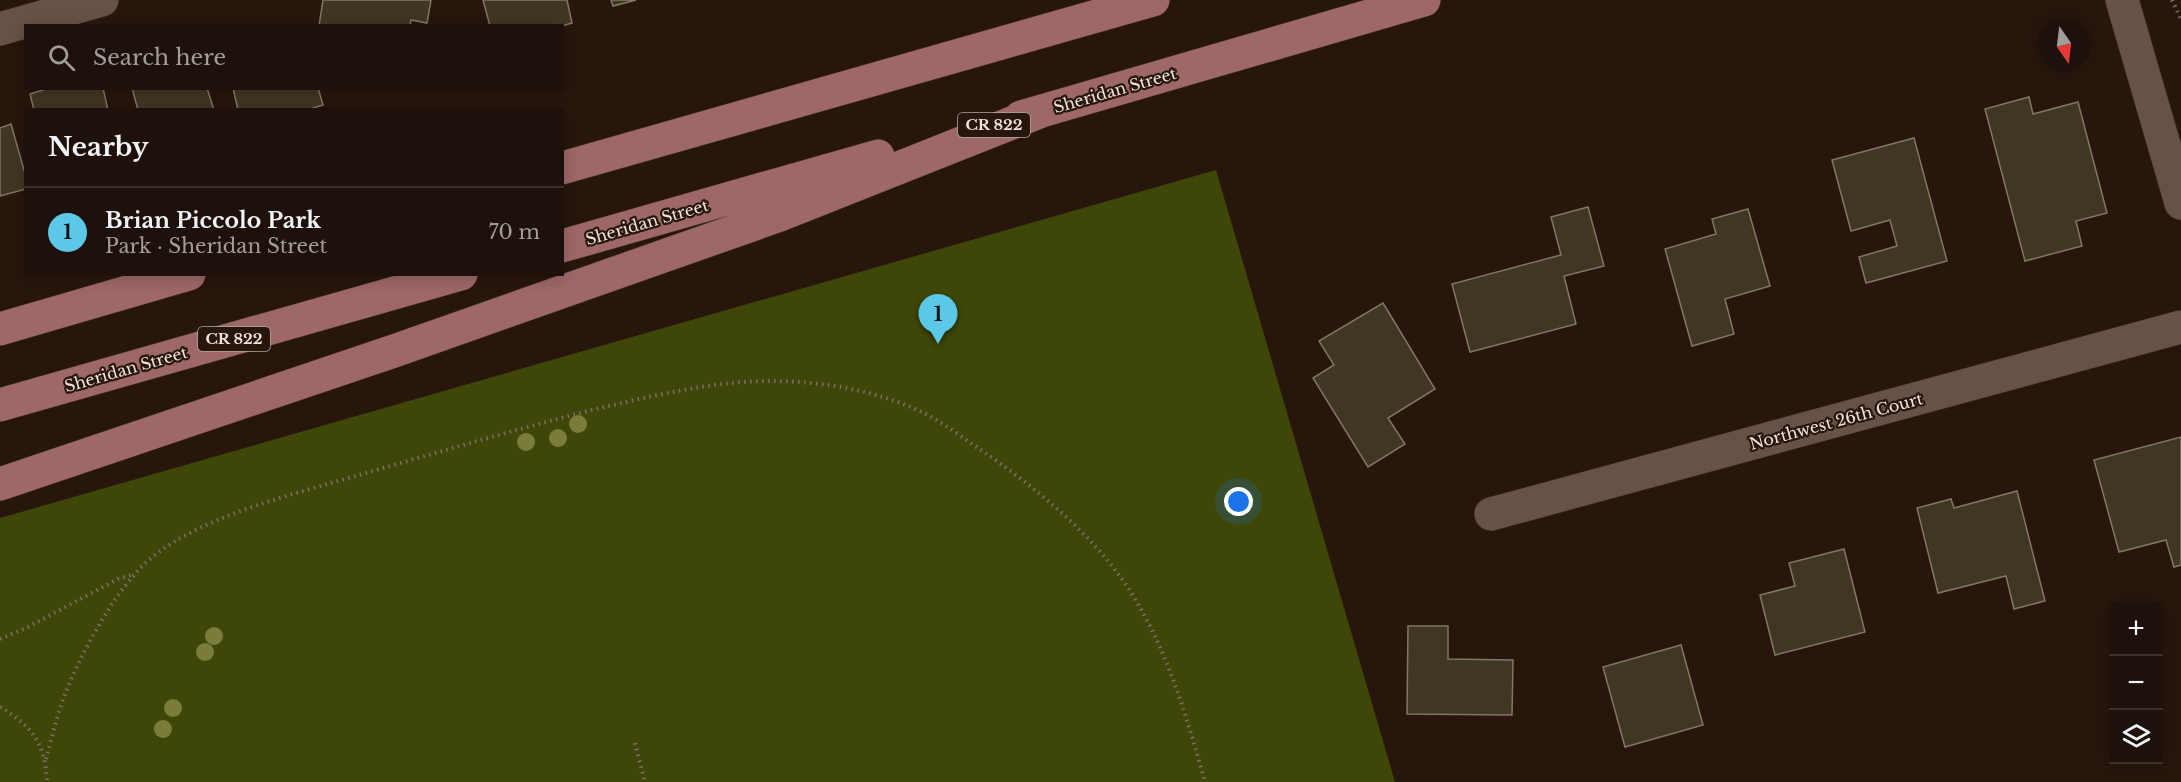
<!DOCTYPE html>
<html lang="en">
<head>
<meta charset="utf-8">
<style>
	:root { --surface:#1e100a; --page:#261913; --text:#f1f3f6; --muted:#a19d9c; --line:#3c302b; --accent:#5bc8e7 }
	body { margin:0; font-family:"Libre Baskerville",serif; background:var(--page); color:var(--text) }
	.controls { position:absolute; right:18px; bottom:18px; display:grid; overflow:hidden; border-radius:0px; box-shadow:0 3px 15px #0003 }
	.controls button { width:54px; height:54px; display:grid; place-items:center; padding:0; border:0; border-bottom:2px solid var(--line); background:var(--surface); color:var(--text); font:30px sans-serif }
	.compass { position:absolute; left:2037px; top:18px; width:54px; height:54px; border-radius:50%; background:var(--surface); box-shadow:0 3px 15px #0003; rotate:166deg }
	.you { position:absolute; left:1239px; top:502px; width:21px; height:21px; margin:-15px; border:4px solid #fff; border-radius:50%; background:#1a73e8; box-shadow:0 0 0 9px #1a73e833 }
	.badge { display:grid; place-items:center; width:39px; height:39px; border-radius:50%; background:var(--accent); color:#111; font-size:20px; font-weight:700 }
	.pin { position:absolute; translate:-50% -50px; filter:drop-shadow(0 2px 3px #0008) }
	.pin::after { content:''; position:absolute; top:32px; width:21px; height:18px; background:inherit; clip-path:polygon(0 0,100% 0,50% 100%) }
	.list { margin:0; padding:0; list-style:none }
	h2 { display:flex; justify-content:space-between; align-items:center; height:78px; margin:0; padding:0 24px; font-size:26px }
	h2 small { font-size:20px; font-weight:400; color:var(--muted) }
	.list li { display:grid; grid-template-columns:39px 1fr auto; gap:18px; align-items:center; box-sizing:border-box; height:90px; padding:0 24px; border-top:2px solid var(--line) }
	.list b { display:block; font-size:22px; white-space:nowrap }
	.list p { margin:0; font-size:20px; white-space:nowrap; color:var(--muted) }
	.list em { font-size:20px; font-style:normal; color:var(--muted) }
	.icon { flex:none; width:33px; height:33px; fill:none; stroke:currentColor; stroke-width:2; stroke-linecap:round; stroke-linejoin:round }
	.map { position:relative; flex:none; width:2181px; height:782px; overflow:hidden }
	.search { position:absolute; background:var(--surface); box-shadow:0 3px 15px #0003; left:24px; top:24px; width:540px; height:66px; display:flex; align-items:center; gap:15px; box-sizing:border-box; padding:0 21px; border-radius:0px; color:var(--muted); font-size:22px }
	.panel { position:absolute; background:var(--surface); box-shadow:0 3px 15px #0003; left:24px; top:108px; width:540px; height:168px; border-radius:0px }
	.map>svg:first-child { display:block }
	.green { fill:#3f4708 }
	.building { fill:#403624; stroke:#817762; stroke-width:1.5 }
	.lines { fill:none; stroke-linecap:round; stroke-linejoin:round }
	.minor-casing { stroke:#3c302c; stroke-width:34 }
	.major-casing { stroke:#3c302c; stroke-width:34 }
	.path { stroke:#7e6e66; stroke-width:4; stroke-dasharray:1.5 4.5; stroke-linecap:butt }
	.minor { stroke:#675247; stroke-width:33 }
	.major { stroke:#9e6867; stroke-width:33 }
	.tree { fill:#7a7d39 }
	.labels { text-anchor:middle; stroke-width:4.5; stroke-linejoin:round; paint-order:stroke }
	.shield { fill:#28160d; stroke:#b4a69f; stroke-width:1.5 }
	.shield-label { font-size:15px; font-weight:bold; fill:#f0e3dd }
	.street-label { font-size:16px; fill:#f0e3dd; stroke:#28160d }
</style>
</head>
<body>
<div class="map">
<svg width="2181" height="782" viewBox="0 0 2181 782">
	<rect width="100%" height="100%" fill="#28160d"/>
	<path class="green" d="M1216,170L1395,782H0V518Z"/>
	<path class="building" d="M323,0H431L427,23L411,20L410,26H319Z
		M483,0H567L572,23L562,26H490Z
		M611,0H636L613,6Z
		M49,88H103L108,110H34L30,94Z
		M132,88H207L214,110H138Z
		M233,88H318L323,105L307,110H238Z
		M2029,97L2033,114L2078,102L2107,213L2076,221L2082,246L2025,261L1985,109Z
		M11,124L26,177V189L0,196V128Z
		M1914,138L1947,261L1866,283L1859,257L1897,246L1890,220L1851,231L1832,160Z
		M1588,207L1604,266L1564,276L1576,324L1470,352L1452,284L1561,255L1551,217Z
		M1748,209L1770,286L1725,299L1734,334L1692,346L1665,249L1716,234L1712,219Z
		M1383,303L1435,389L1388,418L1405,444L1368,467L1313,378L1334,365L1319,341Z
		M2181,437V565L2174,567L2166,540L2119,552L2094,460Z
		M2017,491L2045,601L2014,609L2006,576L1938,593L1917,508L1951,499L1954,508Z
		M1844,549L1865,632L1775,655L1760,595L1795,586L1789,563Z
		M1408,626H1448V659L1513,660L1512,715L1407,714Z
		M1681,645L1703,725L1625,747L1603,667Z"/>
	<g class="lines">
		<g class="minor-casing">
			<path id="minor" d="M2122,0L2181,203
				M0,29L102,0
				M1491,514L2181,327"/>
		</g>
		<g class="major-casing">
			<path id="major" d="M1021,117L1424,0
				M562,168L1153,0
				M562,246L878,156
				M0,329L189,274
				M0,405L461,274
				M0,484L394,351L780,215L1042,111"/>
		</g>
		<path class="path" d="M2172,0L2181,19
			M0,639L26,628L118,579L134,574
			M0,707C33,727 45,743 47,782
			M635,743L645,782
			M46,759C52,738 57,715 65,694C80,656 107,606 134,575C176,525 269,501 331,483C373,471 415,459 456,447C524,428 593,408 663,394C698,387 733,381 768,381C822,381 876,390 924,413C942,422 959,435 975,446C1035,486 1102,541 1138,604C1170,659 1188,721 1205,782"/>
		<use href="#minor" class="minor"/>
		<use href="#major" class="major"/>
	</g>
	<g class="tree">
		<circle cx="578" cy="424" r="9"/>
		<circle cx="558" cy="438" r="9"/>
		<circle cx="526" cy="442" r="9"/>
		<circle cx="214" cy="636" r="9"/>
		<circle cx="205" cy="652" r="9"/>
		<circle cx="173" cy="708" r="9"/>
		<circle cx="163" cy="729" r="9"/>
	</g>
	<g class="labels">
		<g class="shield">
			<rect x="958" y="113" width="72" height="24" rx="4.5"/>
			<rect x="198" y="327" width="72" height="24" rx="4.5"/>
		</g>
		<g class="shield-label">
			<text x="994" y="130">CR 822</text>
			<text x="234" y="344">CR 822</text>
		</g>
		<g class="street-label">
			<text transform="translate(1115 90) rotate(-16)" y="6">Sheridan Street</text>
			<text transform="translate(647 222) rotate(-16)" y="6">Sheridan Street</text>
			<text transform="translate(126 369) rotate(-16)" y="6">Sheridan Street</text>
			<text transform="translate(1836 421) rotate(-15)" y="6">Northwest 26th Court</text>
		</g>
	</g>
</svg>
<div class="controls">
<button>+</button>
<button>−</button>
<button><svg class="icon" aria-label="layers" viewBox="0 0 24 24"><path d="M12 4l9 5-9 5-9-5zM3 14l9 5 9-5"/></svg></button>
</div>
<svg class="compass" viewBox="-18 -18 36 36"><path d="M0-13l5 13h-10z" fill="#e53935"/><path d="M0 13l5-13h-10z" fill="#a19d9c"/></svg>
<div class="you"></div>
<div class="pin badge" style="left:938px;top:344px">1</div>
<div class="search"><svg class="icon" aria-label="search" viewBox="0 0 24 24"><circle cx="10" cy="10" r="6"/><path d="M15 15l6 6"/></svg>Search here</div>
<section class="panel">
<h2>Nearby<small></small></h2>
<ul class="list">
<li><span class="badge">1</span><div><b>Brian Piccolo Park</b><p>Park · Sheridan Street</p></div><em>70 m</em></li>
</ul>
</section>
</div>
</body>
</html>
